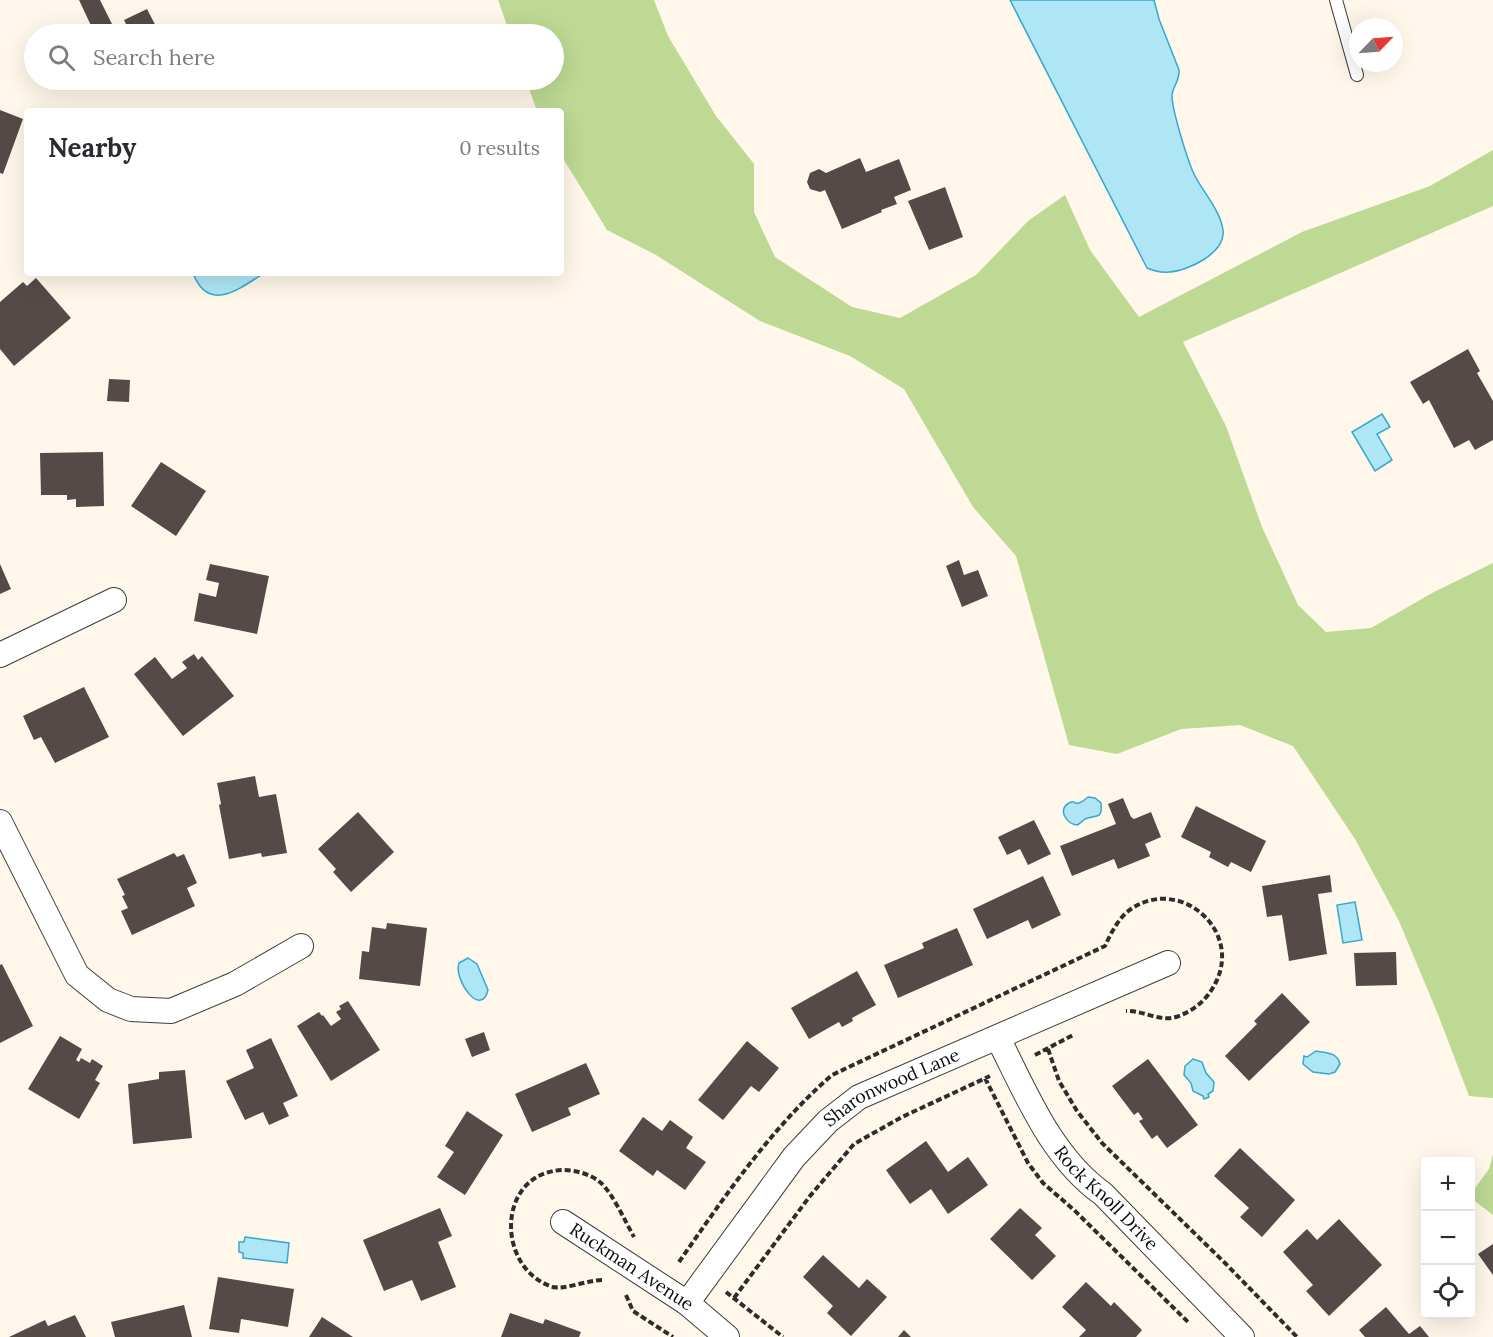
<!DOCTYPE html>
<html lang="en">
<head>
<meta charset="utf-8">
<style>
	:root { --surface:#fff; --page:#f2f2f3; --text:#2b2b33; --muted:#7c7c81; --line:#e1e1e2 }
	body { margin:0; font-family:Lora,serif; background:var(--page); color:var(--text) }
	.controls { position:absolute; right:18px; bottom:18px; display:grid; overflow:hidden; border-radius:6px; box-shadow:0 6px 24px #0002 }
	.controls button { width:54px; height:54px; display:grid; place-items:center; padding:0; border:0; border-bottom:2px solid var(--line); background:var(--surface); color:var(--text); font:30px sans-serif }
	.compass { position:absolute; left:1349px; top:18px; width:54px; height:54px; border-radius:50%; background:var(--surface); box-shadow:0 6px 24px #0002; rotate:65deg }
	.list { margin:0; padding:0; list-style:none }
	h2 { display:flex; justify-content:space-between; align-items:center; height:78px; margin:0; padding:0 24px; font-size:26px }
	h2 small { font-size:20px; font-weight:400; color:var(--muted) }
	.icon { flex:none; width:33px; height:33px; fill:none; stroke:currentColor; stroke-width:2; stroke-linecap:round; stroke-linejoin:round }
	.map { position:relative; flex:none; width:1493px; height:1337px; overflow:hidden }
	.search { position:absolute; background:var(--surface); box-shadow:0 6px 24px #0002; left:24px; top:24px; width:540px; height:66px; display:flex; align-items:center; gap:15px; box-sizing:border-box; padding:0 21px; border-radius:33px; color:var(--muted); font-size:22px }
	.panel { position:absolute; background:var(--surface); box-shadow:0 6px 24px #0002; left:24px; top:108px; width:540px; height:168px; border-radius:6px }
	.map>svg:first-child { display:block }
	.forest { fill:#bdd993 }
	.water { fill:#aee6f6; stroke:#36a8cd; stroke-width:1.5 }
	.building { fill:#544a48 }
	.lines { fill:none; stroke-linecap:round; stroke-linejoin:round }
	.lane-casing { stroke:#3e3e3e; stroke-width:14 }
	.street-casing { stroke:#3e3e3e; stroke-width:26 }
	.path { stroke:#2d2d2d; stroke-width:4; stroke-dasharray:6 3; stroke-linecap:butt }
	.lane { stroke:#fff; stroke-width:12 }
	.street { stroke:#fff; stroke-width:24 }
	.labels { text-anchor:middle; stroke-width:6; stroke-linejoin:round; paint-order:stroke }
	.street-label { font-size:18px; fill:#0b0b0b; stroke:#fff }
</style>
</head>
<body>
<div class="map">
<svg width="1493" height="1337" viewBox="0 0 1493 1337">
	<rect width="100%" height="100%" fill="#fff7e9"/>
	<path class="forest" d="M498,0H654L668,36L716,116L754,164V212L775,257L852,307L900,318L976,275L1028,221L1065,195L1090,250L1139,317L1302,232L1430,186L1493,150V206L1183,342L1226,426L1262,527L1298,605L1326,632L1371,628L1434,592L1493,563V1098L1469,1096L1439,1017L1399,921L1355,839L1293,746L1240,725L1181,729L1117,754L1069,745L1016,556L973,507L904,389L850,356L760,321L656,255L607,230L561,155V111H537L526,80H554V34H510Z
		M1493,1154V1215L1471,1198L1470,1195L1489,1169Z"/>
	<path class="water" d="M1010,0H1154L1159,19L1179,70C1180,81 1172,87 1172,96C1172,110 1187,158 1193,172C1201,190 1220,209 1223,230C1226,253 1188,271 1169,272C1160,273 1154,271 1147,268Z
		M193,273H264C238,290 208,313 193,273Z
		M1382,414L1390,427L1377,434L1392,460L1375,471L1352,432Z
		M1088,797L1095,798L1101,803C1103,821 1095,814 1085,819C1082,821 1080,824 1077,825C1067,824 1057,810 1069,803C1077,799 1072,805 1079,803C1083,802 1085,799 1088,797Z
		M1355,902L1362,940L1343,943L1337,905Z
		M468,958L477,964L488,990C481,1019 453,979 459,963Z
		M1316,1051C1326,1053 1337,1052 1340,1064L1335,1072L1329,1074L1313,1072L1303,1064L1304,1056L1307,1057Z
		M1193,1059L1202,1062L1206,1073L1214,1082L1213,1091L1208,1094L1209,1097L1204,1099L1203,1096L1193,1091L1191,1083L1184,1075L1185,1066Z
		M245,1237L289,1243L287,1263L243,1258V1253L239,1252V1242H244Z"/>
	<path class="building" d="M79,0H100L117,34H95Z
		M147,9L160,34H131L124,20Z
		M0,110L23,119L3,174L0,173Z
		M860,158L866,172L899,159L911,190L894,197L897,204L881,210L882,212L842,229L825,190L820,192L810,189L807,182L810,173L819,169L826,173Z
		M945,187L963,237L929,250L908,201Z
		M36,278L71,318L14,366L0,349V302L23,282L27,286Z
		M1468,349L1480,371L1477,373L1493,401V440L1475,450L1469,440L1454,448L1429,400L1423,404L1410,382Z
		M109,379L130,380L129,402L107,401Z
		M103,452L104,506L76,507V499L67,500V495H41L40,453Z
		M161,462L206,491L176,536L131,506Z
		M959,560L964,575L978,570L988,596L962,607L946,566Z
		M0,564L11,589L0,594Z
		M210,564L269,576L257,634L194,621L199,593L216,597L219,583L206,580Z
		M194,654L198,660L202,656L234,696L183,736L134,674L155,657L172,679L187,668L182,662Z
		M84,687L109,737L55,763L41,737L34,740L23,716Z
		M255,776L259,797L276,794L287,853L262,857L261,853L229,859L219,805L221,804L217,783Z
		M1123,798L1131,817L1134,819L1151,812L1161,837L1145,844L1150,856L1118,869L1114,859L1072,876L1060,846L1116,824L1108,804Z
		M1196,806L1266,841L1251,872L1231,862L1228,867L1209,857L1211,852L1181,837Z
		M358,812L394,852L351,892L333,872L336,869L318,849Z
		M1034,820L1051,854L1028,865L1020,849L1007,855L998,837Z
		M174,853L177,857L184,854L197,883L187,888L195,906L132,935L121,911L128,908L122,896L125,895L117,879Z
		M1330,875L1332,892L1318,894L1327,954L1289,961L1282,915L1267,917L1262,886Z
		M1043,876L1061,915L1032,929L1028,920L987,939L973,909Z
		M387,923L427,928L420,986L359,979L362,951L369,952L372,927L386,929Z
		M957,928L973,965L898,998L884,965L924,948L922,943Z
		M1396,952L1397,985L1356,986L1354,953Z
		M2,964L33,1026L0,1043V965Z
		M857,971L876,1005L852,1018L853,1021L842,1027L839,1022L809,1039L791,1008Z
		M1282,993L1310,1022L1249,1081L1225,1056L1257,1024L1254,1021Z
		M348,1001L380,1050L331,1081L297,1026L319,1012L322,1016L323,1015L331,1026L341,1019L336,1012L341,1009L339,1006Z
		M484,1032L490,1050L472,1057L465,1039Z
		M60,1036L82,1049L76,1060L79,1062L81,1058L90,1063L92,1059L103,1066L95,1080L100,1083L79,1119L28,1089Z
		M271,1038L298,1096L283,1103L289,1116L269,1125L263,1112L245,1120L226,1081L254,1068L246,1050Z
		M747,1041L779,1068L759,1092L751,1086L723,1120L698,1100Z
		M1148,1059L1198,1125L1167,1148L1157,1135L1152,1139L1139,1121L1143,1119L1138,1112L1134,1115L1112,1086Z
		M586,1063L600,1094L568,1108L571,1115L532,1132L515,1094Z
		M185,1070L192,1138L133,1144L128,1084L159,1079V1072Z
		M467,1111L503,1135L465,1195L437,1177L454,1152L445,1146Z
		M643,1117L662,1131L670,1120L693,1137L686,1148L706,1162L685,1190L657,1170L653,1176L619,1151Z
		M926,1141L948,1172L968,1157L988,1185L948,1214L931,1189L910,1204L886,1170Z
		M1240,1148L1295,1200L1262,1237L1240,1217L1249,1208L1214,1176Z
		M440,1208L452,1236L438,1242L456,1287L421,1301L412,1280L384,1291L363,1240Z
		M1020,1208L1042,1228L1035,1235L1056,1256L1032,1280L990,1239Z
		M1339,1219L1382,1265L1329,1316L1306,1291L1313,1285L1283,1252L1307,1229L1317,1240Z
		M1493,1244V1275L1478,1254Z
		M823,1255L859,1288L867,1279L887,1297L851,1336L827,1313L833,1306L803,1277Z
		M218,1277L294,1289L288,1327L241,1319L239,1333L209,1329Z
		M1086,1282L1111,1306L1114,1302L1142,1330L1136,1337H1079L1086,1330L1062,1307Z
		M184,1305L192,1337H115L111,1322Z
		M1386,1307L1409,1334L1420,1326L1429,1337H1365L1359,1330Z
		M510,1313L543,1324L545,1319L581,1332L579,1337H501Z
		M75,1315L86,1337H9L45,1320L48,1326Z
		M322,1317L353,1337H309Z
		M904,1330L911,1337H898Z"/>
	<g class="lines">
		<g class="lane-casing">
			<path id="lane" d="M1336,0L1357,75"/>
		</g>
		<g class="street-casing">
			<g id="street">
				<path d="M0,655L114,600"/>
				<path d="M0,822L77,975L108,1000L131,1009L171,1011L235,984L301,946"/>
				<path id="s1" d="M998,1038C1026,1093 1051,1157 1103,1194L1242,1337"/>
				<path id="s2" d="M563,1222L687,1303L727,1337"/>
				<path id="s3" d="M687,1303L794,1157L828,1121L859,1097L1168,963"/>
			</g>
		</g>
		<path class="path" d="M1048,1049L1059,1081L1077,1111L1102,1143L1225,1263L1297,1337
			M1035,1055L1073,1035
			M985,1078L1028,1163L1043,1183L1074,1210L1188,1322
			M679,1262C725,1196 771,1128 832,1075L1105,946C1111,933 1119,917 1131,909C1179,876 1242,929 1216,982C1208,999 1194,1011 1176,1017C1160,1022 1142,1010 1126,1011
			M602,1280C588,1280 564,1290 553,1287C495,1269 496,1172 563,1170C575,1170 591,1174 601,1183C613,1194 625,1221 634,1237
			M726,1292L783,1337
			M626,1295L633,1311L673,1337
			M734,1298L810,1196L854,1144L902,1117L990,1076"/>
		<use href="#lane" class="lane"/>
		<use href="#street" class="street"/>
	</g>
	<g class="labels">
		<g class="street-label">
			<text dy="6" stroke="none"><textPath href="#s3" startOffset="303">Sharonwood Lane</textPath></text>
			<text dy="6" stroke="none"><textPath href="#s1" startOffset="195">Rock Knoll Drive</textPath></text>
			<text dy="6" stroke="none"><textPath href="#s2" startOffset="82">Ruckman Avenue</textPath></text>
		</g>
	</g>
</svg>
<div class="controls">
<button>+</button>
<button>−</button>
<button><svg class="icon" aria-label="locate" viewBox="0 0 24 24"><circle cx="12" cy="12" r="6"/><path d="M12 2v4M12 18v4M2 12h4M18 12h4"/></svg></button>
</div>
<svg class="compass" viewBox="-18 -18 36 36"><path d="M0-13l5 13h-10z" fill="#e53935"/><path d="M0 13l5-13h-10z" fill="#7c7c81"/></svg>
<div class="search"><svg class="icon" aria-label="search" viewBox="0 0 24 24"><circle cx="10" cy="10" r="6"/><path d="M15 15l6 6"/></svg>Search here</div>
<section class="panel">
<h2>Nearby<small>0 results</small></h2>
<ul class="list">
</ul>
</section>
</div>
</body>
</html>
